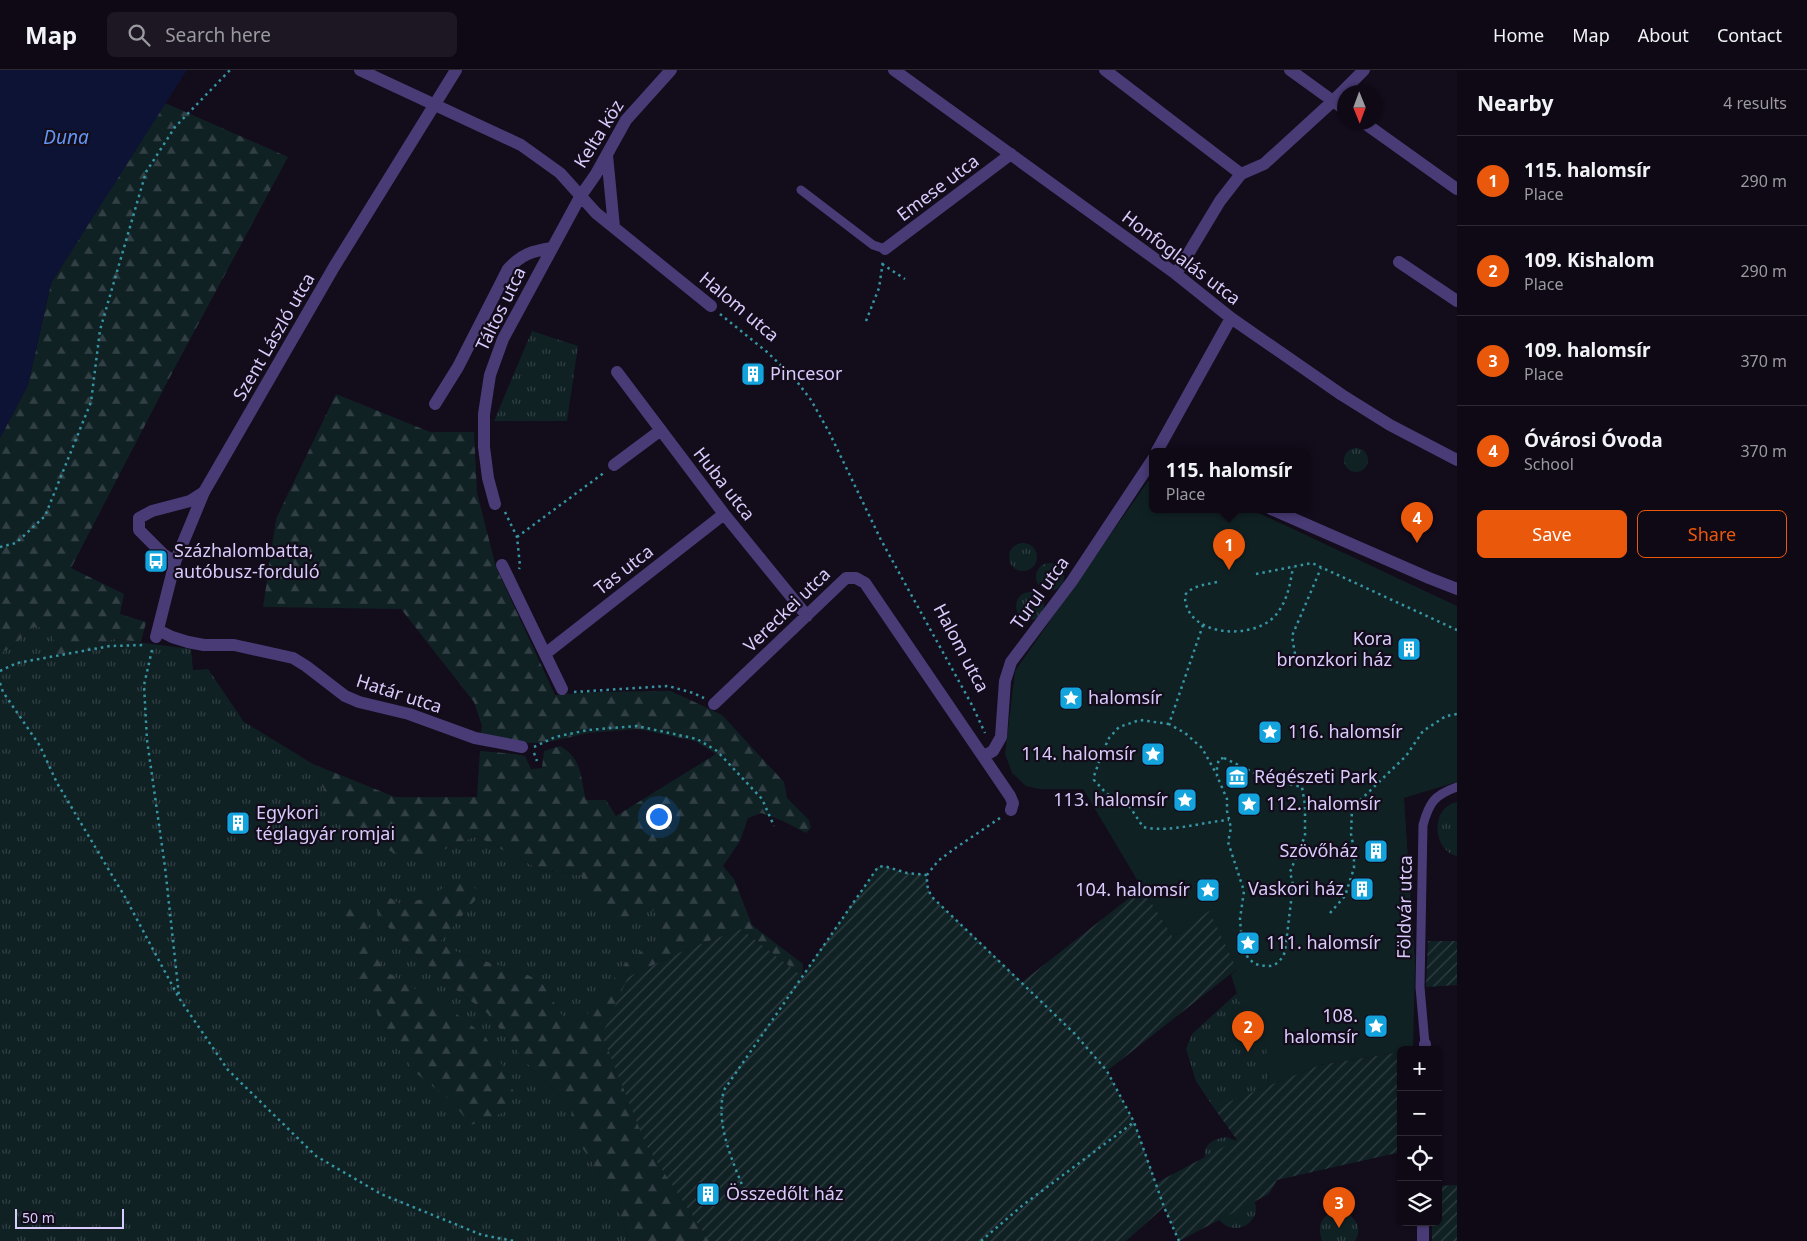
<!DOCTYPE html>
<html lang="en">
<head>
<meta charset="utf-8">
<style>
	:root { --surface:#0e0914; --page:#1c1722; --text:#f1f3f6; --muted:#9b9aa0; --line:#2e2a34; --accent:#ea580c }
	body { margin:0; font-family:"Noto Sans",sans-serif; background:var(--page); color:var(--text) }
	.controls { position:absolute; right:15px; bottom:15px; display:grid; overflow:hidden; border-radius:8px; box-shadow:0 1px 4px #0004 }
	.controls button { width:45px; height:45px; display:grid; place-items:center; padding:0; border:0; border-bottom:1px solid var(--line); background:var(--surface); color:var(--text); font:25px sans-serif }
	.compass { position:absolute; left:1337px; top:15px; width:45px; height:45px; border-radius:50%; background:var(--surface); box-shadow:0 1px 4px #0004; rotate:179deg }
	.scale { position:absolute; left:15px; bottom:12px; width:109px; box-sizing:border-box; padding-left:5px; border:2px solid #d9cbfb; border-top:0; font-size:14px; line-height:18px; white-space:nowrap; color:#d9cbfb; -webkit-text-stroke:4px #120c1b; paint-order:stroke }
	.you { position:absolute; left:658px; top:746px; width:18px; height:18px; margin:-12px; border:4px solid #fff; border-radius:50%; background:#1a73e8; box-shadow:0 0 0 8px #1a73e833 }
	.badge { display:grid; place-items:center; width:32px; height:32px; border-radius:50%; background:var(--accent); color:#fff; font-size:16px; font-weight:700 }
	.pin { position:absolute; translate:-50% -41px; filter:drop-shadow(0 1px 2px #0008) }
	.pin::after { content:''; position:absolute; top:26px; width:18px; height:15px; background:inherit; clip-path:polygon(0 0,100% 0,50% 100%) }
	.popup { position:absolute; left:1149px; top:378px; width:160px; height:65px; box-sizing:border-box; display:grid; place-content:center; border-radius:8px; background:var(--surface); filter:drop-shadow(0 1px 4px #0005); font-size:16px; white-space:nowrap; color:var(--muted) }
	.popup b { font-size:19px; color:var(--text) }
	.popup::after { content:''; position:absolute; left:50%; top:100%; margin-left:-10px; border:10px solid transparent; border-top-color:var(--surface) }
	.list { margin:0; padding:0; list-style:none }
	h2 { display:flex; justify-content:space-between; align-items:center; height:65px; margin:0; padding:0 20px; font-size:21px }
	h2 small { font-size:16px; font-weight:400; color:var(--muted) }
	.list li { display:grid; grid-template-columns:32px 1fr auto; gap:15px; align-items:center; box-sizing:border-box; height:90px; padding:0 20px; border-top:1px solid var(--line) }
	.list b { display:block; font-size:19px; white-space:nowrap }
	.list p { margin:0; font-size:16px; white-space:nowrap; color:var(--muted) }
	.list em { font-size:16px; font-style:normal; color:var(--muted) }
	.actions { display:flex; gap:10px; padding:15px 20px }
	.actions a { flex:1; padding:11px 0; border:1px solid var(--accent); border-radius:8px; text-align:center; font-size:18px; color:var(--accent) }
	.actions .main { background:var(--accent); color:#fff }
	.icon { flex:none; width:28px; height:28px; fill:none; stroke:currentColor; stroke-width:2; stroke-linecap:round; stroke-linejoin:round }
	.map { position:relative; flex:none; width:1457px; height:1171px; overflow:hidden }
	header { display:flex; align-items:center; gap:30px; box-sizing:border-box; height:70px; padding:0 25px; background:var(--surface); border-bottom:1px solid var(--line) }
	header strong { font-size:24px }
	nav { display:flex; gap:28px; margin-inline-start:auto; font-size:18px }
	.search { width:350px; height:45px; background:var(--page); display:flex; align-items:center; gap:12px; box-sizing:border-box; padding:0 18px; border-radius:8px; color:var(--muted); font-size:19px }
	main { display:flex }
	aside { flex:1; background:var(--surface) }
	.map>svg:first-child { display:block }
	.grass { fill:url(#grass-tufts) }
	.forest { fill:url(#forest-firs) }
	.park { fill:#102124 }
	.garden { fill:url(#garden-furrows) }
	.water { fill:#0c1334 }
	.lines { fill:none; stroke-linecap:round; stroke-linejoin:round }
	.path { stroke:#3695a3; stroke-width:2.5; stroke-dasharray:2.5 4; stroke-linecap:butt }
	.service { stroke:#493b76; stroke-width:9 }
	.minor { stroke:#493b76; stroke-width:12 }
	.tertiary { stroke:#493b76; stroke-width:12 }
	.labels { text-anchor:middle; stroke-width:4.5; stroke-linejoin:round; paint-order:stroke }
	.street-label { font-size:18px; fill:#d9cbfb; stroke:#120c1b }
	.poi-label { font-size:18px; fill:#d9cbfb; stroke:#120c1b; text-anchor:start }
	.water-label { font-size:19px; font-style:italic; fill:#6294f2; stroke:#120c1b }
</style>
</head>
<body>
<header>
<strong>Map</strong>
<div class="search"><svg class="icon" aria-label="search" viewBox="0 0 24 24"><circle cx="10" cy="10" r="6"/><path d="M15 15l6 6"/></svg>Search here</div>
<nav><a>Home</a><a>Map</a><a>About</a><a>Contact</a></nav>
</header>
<main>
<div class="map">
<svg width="1457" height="1171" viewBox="0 0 1457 1171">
	<defs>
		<pattern id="grass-tufts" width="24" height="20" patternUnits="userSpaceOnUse" patternTransform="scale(1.25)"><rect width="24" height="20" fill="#102124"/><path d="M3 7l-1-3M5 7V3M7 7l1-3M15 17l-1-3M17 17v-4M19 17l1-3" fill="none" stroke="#324045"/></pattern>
		<pattern id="forest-firs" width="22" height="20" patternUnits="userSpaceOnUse" patternTransform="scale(1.25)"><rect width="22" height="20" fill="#102124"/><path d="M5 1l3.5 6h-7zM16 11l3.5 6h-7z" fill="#324045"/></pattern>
		<pattern id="garden-furrows" width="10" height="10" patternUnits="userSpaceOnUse" patternTransform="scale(1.25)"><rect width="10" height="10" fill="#102124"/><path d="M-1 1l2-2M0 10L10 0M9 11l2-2" fill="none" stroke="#324045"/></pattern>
	</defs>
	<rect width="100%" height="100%" fill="#120c1b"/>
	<path class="grass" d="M532,261L578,276L567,351H494Z
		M1344 390a12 12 0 1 1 24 0a12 12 0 1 1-24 0Z
		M1009 487a14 14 0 1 1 28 0a14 14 0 1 1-28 0Z
		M1036 507a14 14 0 1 1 28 0a14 14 0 1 1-28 0Z
		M1016 536a14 14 0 1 1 28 0a14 14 0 1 1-28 0Z
		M33,557H52L56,583L69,589L113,569L191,579L193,600L208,599L244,652L313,694L327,727L422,789L476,766L541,800L581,805L586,821L628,847L649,837L663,850L661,868L628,890L584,949H564L542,913L528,905L457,882L439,872L457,851L452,814L423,829L400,834L372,831L383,852L443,910L487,943L536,1004L571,1035L572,1063L614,1124L629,1171H0V583L11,578Z
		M1457,732V786C1432,780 1430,737 1457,732Z
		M1237,923L1246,952L1274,958L1268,1004L1269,1016L1214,1038L1196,1011L1186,979L1192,964Z
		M1226,1067L1237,1071L1207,1098C1201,1079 1206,1070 1226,1067Z
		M1249,1123C1251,1126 1255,1129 1255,1133C1260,1148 1244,1162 1229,1157C1225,1156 1222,1152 1219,1150Z
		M1341,1140C1354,1146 1364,1157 1355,1171H1322C1316,1152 1323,1144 1341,1140Z"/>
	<path class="forest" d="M165,33L288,87L173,301L71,498L124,524L120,544L146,552L141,572L113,569L69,589L56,584L52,558L33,557L11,578L0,583V368L28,315L51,213Z
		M336,324L430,362H474L477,423L496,497L555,625L593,622L671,621L722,645L784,712L787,728L809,750L811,758L806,763L783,751L761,743L748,748L740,771L723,796L734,809L752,855L803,894L802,906L741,859L685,880L628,907L646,1075L709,1171H629L614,1124L572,1063L571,1035L536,1004L487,943L443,910L383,852L372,831L380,822L400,834L423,829L452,814H469L477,820L476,829L440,872L457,882L528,905L542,913L564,949L584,948L628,890L661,868L663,850L649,837L628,847L613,846L586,821L581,805L541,800L476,766L422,789L394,783L354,762L327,727L313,694L395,727H477L480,681L515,684L525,686L531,699L542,698L544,681L560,676C583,689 580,707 586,730H606L616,746L716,684L695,671L638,659L589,663L544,673H515L480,667L482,656L474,632L401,539L263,537L276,449Z
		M341,832L357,840L369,858L375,885L385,901L454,942L485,966L506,1002L515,1026L502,1043L471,1055L451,1031L416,1003L388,964L370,927L355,913V869L349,852L333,839Z"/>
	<path class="park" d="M1153,404V439H1250L1457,536V712L1404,728L1415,893L1413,980H1401V982L1320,995L1269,1016L1265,962H1249L1231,905L1237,899L1209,842L1173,867L1142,818L1083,719H1039L1026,716L1012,703L1005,684L1015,601Z"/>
	<path class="garden" d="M884,796L907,803L927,805V815L931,826L1022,912L1142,818L1173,867L1209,841L1237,899L1107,1001L1134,1052L1156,1113L1237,1070L1214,1038L1320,995L1401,982V1082L1277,1110L1269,1124L1179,1171L1164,1137L1126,1171H709L646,1075L602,965L628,907L685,880L741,859L802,906L878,797Z
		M1428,871H1457V915L1426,917Z
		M1457,1115V1171H1432V1152H1438V1116Z"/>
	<path class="water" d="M0,0H187L51,213L28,315L0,368Z"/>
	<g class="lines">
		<path class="path" d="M882,194L905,209
			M720,244L767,282L795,309L811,330L829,362L881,470L972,635L985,663
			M866,251L879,218L883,191
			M505,442L517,467L520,496L519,499
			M517,467L605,402
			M0,477L16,473L45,446L91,332L100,260L146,102L175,57L230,0
			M1256,504L1312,493L1457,560
			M1217,512C1205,515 1193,515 1185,525C1184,566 1250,571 1274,547C1287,533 1290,515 1293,497
			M1203,555L1169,654L1185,663L1202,678L1217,705
			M152,580L144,615L147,670L165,797L179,926
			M1295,584L1292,566L1321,498
			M0,601L17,593L110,576L145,575
			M0,613L3,622L40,676L57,713L125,827L179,928L228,1000L316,1086L381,1124L482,1165L514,1171
			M574,622L668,616L693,623L704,628
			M1169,654L1140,650L1119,657L1109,668L1103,681L1094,706V710L1107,724L1123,730L1130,737L1143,757C1171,763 1201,752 1229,750
			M534,677L555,667L588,660L637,656L697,669L717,681L762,729L774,756
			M534,683L537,691
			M1224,688L1267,709L1302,717L1305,735V766L1290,802L1293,815L1285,882C1278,897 1271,898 1255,894L1248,888L1242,874L1240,849L1244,821L1228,772L1231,758L1227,741V729L1217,706V697L1219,689Z
			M1000,748L954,779L938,791L927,805V815L931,826L1074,963L1107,1001L1134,1052L1164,1137L1179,1171
			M1330,843L1345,826L1354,798V779L1351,764L1352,738L1406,686L1423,661L1446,646L1457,644
			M744,1120C732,1089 715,1054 724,1020L878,797L884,796L907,803L927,805
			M981,1171L1023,1135L1134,1052"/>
		<path class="service" d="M801,120L873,175L885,179
			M1425,974L1420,917L1423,755C1429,733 1434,725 1457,717"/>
		<path class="minor" d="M360,0L521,75L560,103L596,143L711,236
			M894,0L1176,204L1231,248L1342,325L1390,355L1457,390
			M1105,0L1241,104
			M1290,0L1344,39
			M1363,52L1457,119
			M607,85L614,157
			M885,179L1011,84
			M1399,192L1457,231
			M1176,204L1220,131L1241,104L1264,94L1333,31L1364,0
			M617,302L724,444L807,546
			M435,334L458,297L508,199C522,184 532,181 552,178
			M1157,381L1231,248
			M614,395L661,360
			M495,434L488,408L484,377V344L490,305L503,269L580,127L596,104L626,50L671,0
			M1271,439L1429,508L1457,519
			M175,492L163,484L139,460V448L152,441L190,431L204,422
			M502,495L562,619
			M158,560L172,567L188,572L204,575H234L293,588L306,596L345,626L359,632L409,644L475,668L522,677
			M545,584L724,444
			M714,634L846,508H856L865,513L1010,726L1013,733L1011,740
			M984,686L993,681L1001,667L1005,611L1011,592L1072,511L1153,389
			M1425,974V980
			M1423,1152V1171"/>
		<path class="tertiary" d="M156,567L175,492L204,422L334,197L456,0"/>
	</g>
	<defs>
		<g id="building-square" transform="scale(1.25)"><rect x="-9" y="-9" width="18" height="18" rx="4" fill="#13a4de" stroke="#120c1b"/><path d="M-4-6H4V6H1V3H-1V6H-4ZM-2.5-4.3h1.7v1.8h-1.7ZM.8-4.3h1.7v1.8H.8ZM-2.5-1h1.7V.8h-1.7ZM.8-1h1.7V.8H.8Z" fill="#fff"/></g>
		<g id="bus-square" transform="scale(1.25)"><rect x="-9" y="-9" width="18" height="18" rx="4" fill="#13a4de" stroke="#120c1b"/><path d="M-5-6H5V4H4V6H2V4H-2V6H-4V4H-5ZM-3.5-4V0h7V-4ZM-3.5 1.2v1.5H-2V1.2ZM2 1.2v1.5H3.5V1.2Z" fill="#fff"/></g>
		<g id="sight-square" transform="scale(1.25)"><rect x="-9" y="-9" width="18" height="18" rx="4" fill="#13a4de" stroke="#120c1b"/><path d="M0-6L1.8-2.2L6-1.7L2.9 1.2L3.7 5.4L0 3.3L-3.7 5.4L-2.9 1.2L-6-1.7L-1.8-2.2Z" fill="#fff"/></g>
		<g id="museum-square" transform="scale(1.25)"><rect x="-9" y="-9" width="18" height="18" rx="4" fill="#13a4de" stroke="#120c1b"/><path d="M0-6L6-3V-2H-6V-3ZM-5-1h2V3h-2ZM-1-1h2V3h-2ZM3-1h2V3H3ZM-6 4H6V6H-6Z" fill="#fff"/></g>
	</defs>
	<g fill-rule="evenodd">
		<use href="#building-square" x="753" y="304"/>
		<use href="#bus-square" x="156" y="491"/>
		<use href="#building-square" x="1409" y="579"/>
		<use href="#sight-square" x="1071" y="628"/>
		<use href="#sight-square" x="1270" y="662"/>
		<use href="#sight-square" x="1153" y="684"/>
		<use href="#museum-square" x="1237" y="707"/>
		<use href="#sight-square" x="1185" y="730"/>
		<use href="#sight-square" x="1249" y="734"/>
		<use href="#building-square" x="238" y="753"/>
		<use href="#building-square" x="1376" y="781"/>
		<use href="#building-square" x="1362" y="819"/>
		<use href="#sight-square" x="1208" y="820"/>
		<use href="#sight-square" x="1248" y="873"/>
		<use href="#sight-square" x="1376" y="956"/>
		<use href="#building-square" x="708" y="1124"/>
	</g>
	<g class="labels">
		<g class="street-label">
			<text transform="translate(599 64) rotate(-58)" y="6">Kelta köz</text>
			<text transform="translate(938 118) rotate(-37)" y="6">Emese utca</text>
			<text transform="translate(1181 188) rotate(37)" y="6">Honfoglalás utca</text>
			<text transform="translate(739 237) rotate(40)" y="6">Halom utca</text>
			<text transform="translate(501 239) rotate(-64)" y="6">Táltos utca</text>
			<text transform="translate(274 267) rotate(-60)" y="6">Szent László utca</text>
			<text transform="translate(724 414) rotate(52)" y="6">Huba utca</text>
			<text transform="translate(624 500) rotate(-38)" y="6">Tas utca</text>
			<text transform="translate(1040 523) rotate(-54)" y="6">Turul utca</text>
			<text transform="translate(787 540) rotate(-44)" y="6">Vereckei utca</text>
			<text transform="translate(961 578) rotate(62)" y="6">Halom utca</text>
			<text transform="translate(399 624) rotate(18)" y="6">Határ utca</text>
			<text transform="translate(1405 837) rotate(-89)" y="6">Földvár utca</text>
		</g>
		<g class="poi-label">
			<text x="770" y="310">Pincesor</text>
			<text x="174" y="487">Százhalombatta,<tspan x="174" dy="21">autóbusz-forduló</tspan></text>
			<text x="1392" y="575" text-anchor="end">Kora<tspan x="1392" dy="21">bronzkori ház</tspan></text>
			<text x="1088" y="634">halomsír</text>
			<text x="1288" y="668">116. halomsír</text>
			<text x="1136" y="690" text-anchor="end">114. halomsír</text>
			<text x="1254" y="713">Régészeti Park</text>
			<text x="1168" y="736" text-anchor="end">113. halomsír</text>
			<text x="1266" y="740">112. halomsír</text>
			<text x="256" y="749">Egykori<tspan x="256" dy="21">téglagyár romjai</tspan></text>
			<text x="1358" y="787" text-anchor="end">Szövőház</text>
			<text x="1344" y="825" text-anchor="end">Vaskori ház</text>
			<text x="1190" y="826" text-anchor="end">104. halomsír</text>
			<text x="1266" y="879">111. halomsír</text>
			<text x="1358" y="952" text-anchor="end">108.<tspan x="1358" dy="21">halomsír</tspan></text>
			<text x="726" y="1130">Összedőlt ház</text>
		</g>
		<g class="water-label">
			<text x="66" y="74">Duna</text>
		</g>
	</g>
</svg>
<div class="controls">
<button>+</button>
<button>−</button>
<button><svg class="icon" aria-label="locate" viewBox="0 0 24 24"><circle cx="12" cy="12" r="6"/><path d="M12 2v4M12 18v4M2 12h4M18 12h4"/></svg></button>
<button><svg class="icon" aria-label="layers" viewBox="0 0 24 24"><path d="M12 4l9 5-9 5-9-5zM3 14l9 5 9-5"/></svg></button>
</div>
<svg class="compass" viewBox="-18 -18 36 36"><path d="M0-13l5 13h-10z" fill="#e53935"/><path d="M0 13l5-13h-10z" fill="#9b9aa0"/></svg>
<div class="scale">50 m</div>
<div class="you"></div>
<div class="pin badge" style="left:1229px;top:500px">1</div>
<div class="popup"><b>115. halomsír</b>Place</div>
<div class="pin badge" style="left:1248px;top:982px">2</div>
<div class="pin badge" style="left:1339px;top:1158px">3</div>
<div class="pin badge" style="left:1417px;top:473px">4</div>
</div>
<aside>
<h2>Nearby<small>4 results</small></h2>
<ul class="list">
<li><span class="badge">1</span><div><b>115. halomsír</b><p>Place</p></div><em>290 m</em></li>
<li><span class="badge">2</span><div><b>109. Kishalom</b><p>Place</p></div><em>290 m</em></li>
<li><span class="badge">3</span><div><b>109. halomsír</b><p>Place</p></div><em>370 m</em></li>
<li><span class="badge">4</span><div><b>Óvárosi Óvoda</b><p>School</p></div><em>370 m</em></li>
</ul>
<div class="actions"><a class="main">Save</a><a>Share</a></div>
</aside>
</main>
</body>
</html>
